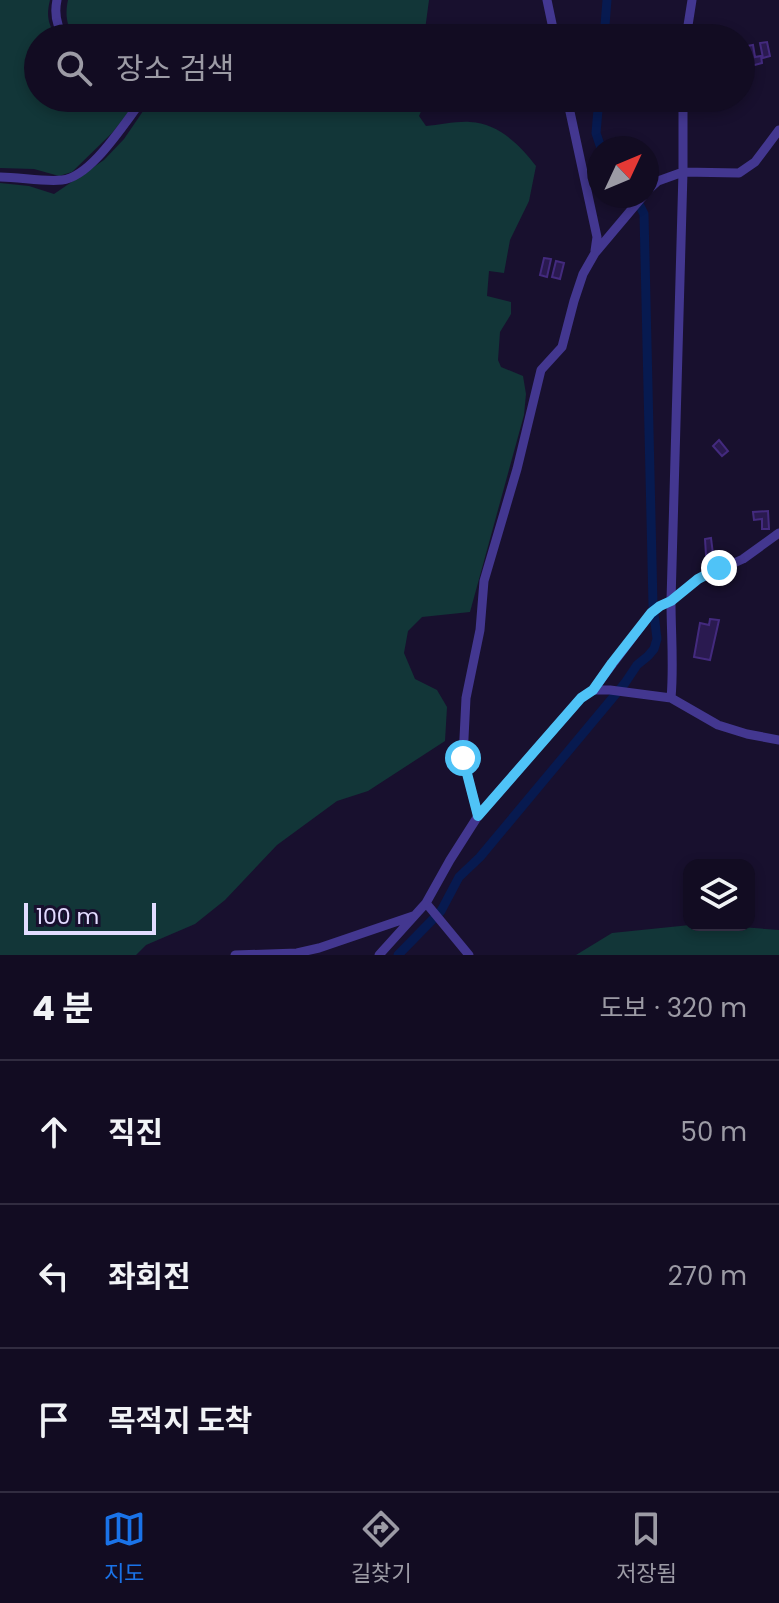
<!DOCTYPE html>
<html lang="ko">
<head>
<meta charset="utf-8">
<style>
	:root { --surface:#120c22; --page:#1b152a; --text:#f1f3f6; --muted:#9c9ba5; --line:#312c40; --accent:#1a73e8 }
	body { margin:0; font-family:Poppins,"Noto Sans KR",sans-serif; background:var(--page); color:var(--text) }
	.controls { position:absolute; right:24px; bottom:24px; display:grid; overflow:hidden; border-radius:16px; box-shadow:0 4px 12px #0003 }
	.controls button { width:72px; height:72px; display:grid; place-items:center; padding:0; border:0; border-bottom:2px solid var(--line); background:var(--surface); color:var(--text); font:40px sans-serif }
	.compass { position:absolute; left:587px; top:136px; width:72px; height:72px; border-radius:50%; background:var(--surface); box-shadow:0 4px 12px #0003; rotate:46deg }
	.scale { position:absolute; left:24px; bottom:20px; width:132px; box-sizing:border-box; padding-left:8px; border:4px solid #e3dcff; border-top:0; font-size:22px; line-height:28px; white-space:nowrap; color:#e3dcff; -webkit-text-stroke:6px #18102e; paint-order:stroke }
	.stop { position:absolute; width:24px; height:24px; margin:-18px; border:6px solid #4fc3f7; border-radius:50%; background:#fff }
	.stop.end { background:#4fc3f7; border-color:#fff; box-shadow:0 2px 8px #0008 }
	.list { margin:0; padding:0; list-style:none }
	h2 { display:flex; justify-content:space-between; align-items:center; height:104px; margin:0; padding:0 32px; font-size:34px }
	h2 small { font-size:26px; font-weight:400; color:var(--muted) }
	.list li { display:grid; grid-template-columns:52px 1fr auto; gap:24px; align-items:center; box-sizing:border-box; height:144px; padding:0 32px; border-top:2px solid var(--line) }
	.list b { display:block; font-size:30px; white-space:nowrap }
	.list em { font-size:26px; font-style:normal; color:var(--muted) }
	.icon { flex:none; width:44px; height:44px; fill:none; stroke:currentColor; stroke-width:2; stroke-linecap:round; stroke-linejoin:round }
	.map { position:relative; flex:none; width:779px; height:955px; overflow:hidden }
	.search { position:absolute; background:var(--surface); box-shadow:0 4px 12px #0003; left:24px; right:24px; top:24px; height:88px; display:flex; align-items:center; gap:20px; box-sizing:border-box; padding:0 28px; border-radius:44px; color:var(--muted); font-size:30px }
	.sheet { height:536px; background:var(--surface) }
	nav { display:flex; justify-content:space-around; align-items:center; box-sizing:border-box; height:112px; border-top:2px solid var(--line); background:var(--surface); font-size:22px; color:var(--muted) }
	nav a { display:grid; justify-items:center; gap:4px }
	nav .on { color:var(--accent) }
	.map>svg:first-child { display:block }
	.green { fill:#123638 }
	.lines { fill:none; stroke-linecap:round; stroke-linejoin:round }
	.canal { stroke:#071a50; stroke-width:9 }
	.building { fill:#2a1a50; stroke:#432a7e; stroke-width:2 }
	.minor { stroke:#433790; stroke-width:9 }
	.route { stroke:#4fc3f7; stroke-width:10 }
</style>
</head>
<body>
<div class="map">
<svg width="779" height="955" viewBox="0 0 779 955">
	<rect width="100%" height="100%" fill="#18102e"/>
	<path class="green" d="M0,0H50C46,16 48,24 57,38H38V98H140L112,133L72,172L59,176L34,169L0,168Z
		M68,0H429L425,30L421,38H76C66,27 65,14 68,0Z
		M152,98H427L419,116L426,126C439,125 457,121 470,122C498,123 520,145 536,166L529,201L510,240L504,273L489,271L487,296L511,302V314L500,332L498,360L501,367L523,376L526,394L524,415L470,612L422,617L408,631L404,653L415,679L437,690L447,707L445,741L368,791L337,801L277,845L225,900L195,924L146,945L136,955H0V183L29,186L54,194L104,160L124,139Z
		M690,925H715L779,930V955H576L612,933Z"/>
	<g class="lines">
		<path class="canal" d="M604,38L607,0
			M599,98L596,133L601,148
			M398,955L441,911L459,877L480,857L625,683L637,665L648,656L654,649L657,639L653,605L644,214L635,196"/>
	</g>
	<path class="building" d="M767,42L770,56L763,58L760,43Z
		M753,45L755,57L761,56L762,63L751,66L747,46Z
		M544,258L551,259L547,277L540,275Z
		M556,261L564,263L560,279L552,277Z
		M719,440L728,451L722,456L713,446Z
		M768,511L769,529H762V519L754,520L753,512Z
		M711,538L713,554L706,555L705,539Z
		M710,619L719,620L710,660L694,657L700,623L709,625Z"/>
	<g class="lines">
		<path class="minor" d="M57,0C54,14 57,27 65,38
			M547,0L555,38
			M686,38L692,0
			M567,98L597,237L595,251
			M683,98V172L671,601C671,634 674,666 671,698L718,725L747,734L779,740
			M0,177C20,177 43,182 62,180C92,177 126,120 144,98
			M647,191L658,181L683,172L739,173L755,162L779,130
			M593,690L651,613L660,606L671,601L698,579L743,559L779,533
			M478,816L463,758L466,698L480,630L484,581L517,469L541,370L562,347L574,301L583,274L595,253L643,196
			M426,903L469,955
			M235,955L297,953L319,948L413,916
			M379,955L426,903L450,860L478,816L581,698L593,690H610L671,698"/>
	</g>
	<g class="lines">
		<path class="route" d="M463,758L478,816L581,698L593,690L612,663L651,613L660,606L671,601L698,579L719,568"/>
	</g>
</svg>
<div class="controls">
<button><svg class="icon" aria-label="layers" viewBox="0 0 24 24"><path d="M12 4l9 5-9 5-9-5zM3 14l9 5 9-5"/></svg></button>
</div>
<svg class="compass" viewBox="-18 -18 36 36"><path d="M0-13l5 13h-10z" fill="#e53935"/><path d="M0 13l5-13h-10z" fill="#9c9ba5"/></svg>
<div class="scale">100 m</div>
<div class="stop" style="left:463px;top:758px"></div>
<div class="stop end" style="left:719px;top:568px"></div>
<div class="search"><svg class="icon" aria-label="search" viewBox="0 0 24 24"><circle cx="10" cy="10" r="6"/><path d="M15 15l6 6"/></svg>장소 검색</div>
</div>
<section class="sheet">
<h2>4 분<small>도보 · 320 m</small></h2>
<ul class="list">
<li><svg class="icon" aria-label="ahead" viewBox="0 0 24 24"><path d="M12 20V5M6 11l6-6 6 6"/></svg><div><b>직진</b></div><em>50 m</em></li>
<li><svg class="icon" aria-label="left" viewBox="0 0 24 24"><path d="M17 20v-9H6M10 6l-5 5 5 5"/></svg><div><b>좌회전</b></div><em>270 m</em></li>
<li><svg class="icon" aria-label="arrive" viewBox="0 0 24 24"><path d="M6 21V4h12l-3 4 3 4H6"/></svg><div><b>목적지 도착</b></div></li>
</ul>
</section>
<nav>
<a class="on"><svg class="icon" aria-label="map" viewBox="0 0 24 24"><path d="M3 6l6-2 6 2 6-2v14l-6 2-6-2-6 2zM9 4v14M15 6v14"/></svg>지도</a>
<a><svg class="icon" aria-label="directions" viewBox="0 0 24 24"><path d="M12 3l9 9-9 9-9-9zM9 14v-3h6M13 9l2 2-2 2"/></svg>길찾기</a>
<a><svg class="icon" aria-label="saved" viewBox="0 0 24 24"><path d="M7 4h10v16l-5-4-5 4z"/></svg>저장됨</a>
</nav>
</body>
</html>
